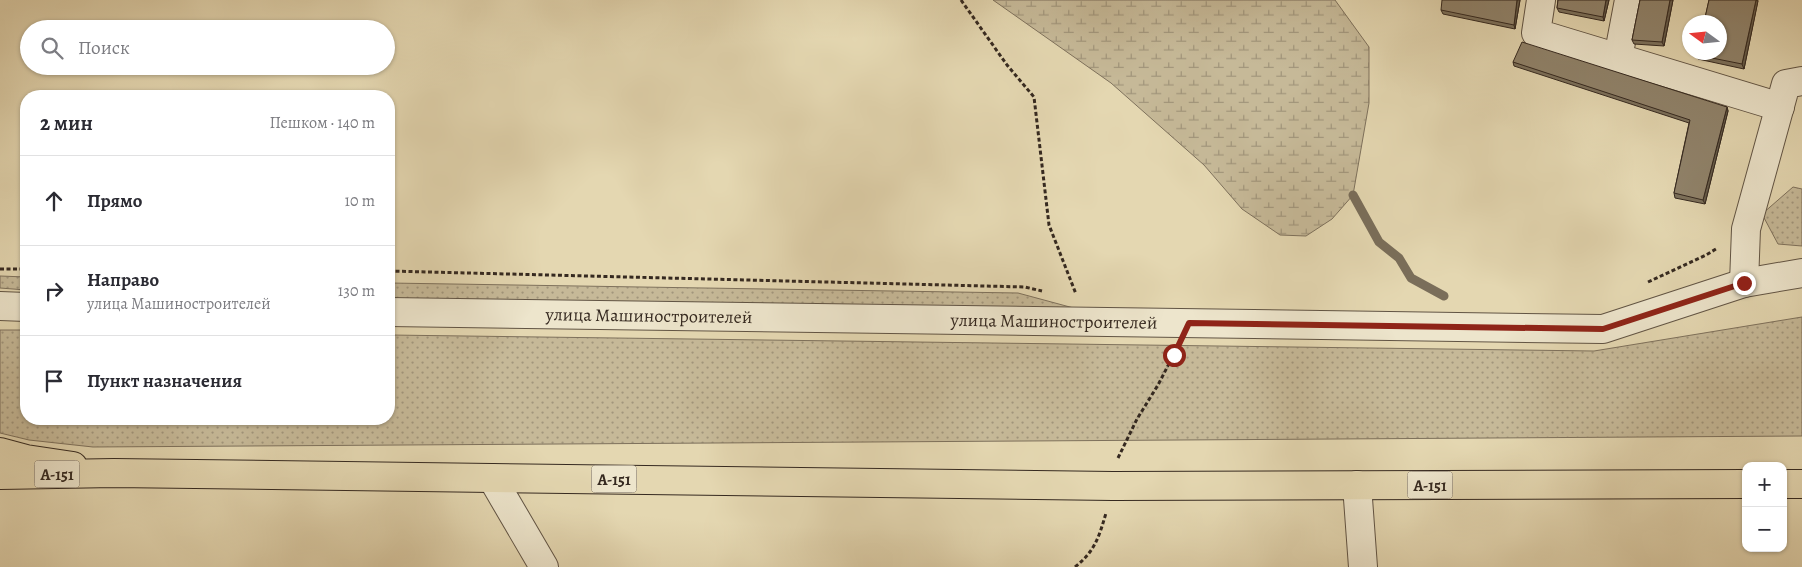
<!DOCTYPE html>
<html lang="ru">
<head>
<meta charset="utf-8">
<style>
	:root { --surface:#fff; --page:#f2f2f3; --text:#2b2b33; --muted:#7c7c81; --line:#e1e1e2 }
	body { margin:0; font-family:Alegreya,serif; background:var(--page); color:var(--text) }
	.controls { position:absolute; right:15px; bottom:15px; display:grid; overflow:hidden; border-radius:10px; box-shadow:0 1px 4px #0004 }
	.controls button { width:45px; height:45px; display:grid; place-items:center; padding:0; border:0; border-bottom:1px solid var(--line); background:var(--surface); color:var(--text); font:25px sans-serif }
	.compass { position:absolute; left:1682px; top:15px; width:45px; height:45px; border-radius:50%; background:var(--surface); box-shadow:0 1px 4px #0004; rotate:285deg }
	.stop { position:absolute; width:15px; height:15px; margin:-11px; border:4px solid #8f2418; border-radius:50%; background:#fff }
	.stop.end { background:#8f2418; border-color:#fff; box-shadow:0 1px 5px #0008 }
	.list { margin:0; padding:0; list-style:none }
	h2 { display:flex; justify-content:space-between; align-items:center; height:65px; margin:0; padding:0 20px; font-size:21px }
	h2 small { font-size:16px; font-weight:400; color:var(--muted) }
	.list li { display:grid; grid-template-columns:32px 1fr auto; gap:15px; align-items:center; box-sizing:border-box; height:90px; padding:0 20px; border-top:1px solid var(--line) }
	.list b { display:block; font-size:19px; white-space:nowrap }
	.list p { margin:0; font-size:16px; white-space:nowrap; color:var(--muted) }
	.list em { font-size:16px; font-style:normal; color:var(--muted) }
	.icon { flex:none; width:28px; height:28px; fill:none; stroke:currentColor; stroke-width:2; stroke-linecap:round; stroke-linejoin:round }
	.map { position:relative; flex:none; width:1802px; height:567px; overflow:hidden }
	.search { position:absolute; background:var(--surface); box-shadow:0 1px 4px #0004; left:20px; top:20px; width:375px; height:55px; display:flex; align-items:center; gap:12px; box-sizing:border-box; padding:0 18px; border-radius:28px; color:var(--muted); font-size:19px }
	.panel { position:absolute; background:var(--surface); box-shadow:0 1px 4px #0004; left:20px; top:90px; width:375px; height:335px; border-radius:20px }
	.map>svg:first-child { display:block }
	.grass { fill:url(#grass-dots); stroke:#7e715c }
	.wetland { fill:url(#wetland-marsh); stroke:#7e715c }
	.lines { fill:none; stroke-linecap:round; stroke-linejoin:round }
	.stream { stroke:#7a6e5a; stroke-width:9 }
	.minor-casing { stroke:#615444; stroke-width:30 }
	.major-casing { stroke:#352920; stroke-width:30 }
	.highway-casing { stroke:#352920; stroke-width:30 }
	.path { stroke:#352920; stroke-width:3; stroke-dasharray:4 2.5; stroke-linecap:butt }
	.minor { stroke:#ede5cc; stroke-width:28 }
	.major { stroke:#e4d7b1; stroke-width:28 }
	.highway { stroke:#e4d7b1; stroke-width:28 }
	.wall { fill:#7c715c; stroke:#352920 }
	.shaded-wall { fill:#655c4b; stroke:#352920 }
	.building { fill:#90836b; stroke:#352920 }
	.route { stroke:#8f2418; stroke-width:6 }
	.labels { text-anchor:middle; stroke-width:5; stroke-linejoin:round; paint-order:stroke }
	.shield { fill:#ede5cc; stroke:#6c6154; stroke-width:1 }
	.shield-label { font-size:16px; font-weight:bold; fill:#352920 }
	.street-label { font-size:18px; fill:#352920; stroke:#ede5cc }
</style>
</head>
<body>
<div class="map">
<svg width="1802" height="567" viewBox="0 0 1802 567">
	<defs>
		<pattern id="grass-dots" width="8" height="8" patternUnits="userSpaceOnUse" patternTransform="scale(1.25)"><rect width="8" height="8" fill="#c6b998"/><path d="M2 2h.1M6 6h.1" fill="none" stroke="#a2967c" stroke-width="1.8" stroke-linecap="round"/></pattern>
		<pattern id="wetland-marsh" width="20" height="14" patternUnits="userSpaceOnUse" patternTransform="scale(1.25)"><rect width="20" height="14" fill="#c6b998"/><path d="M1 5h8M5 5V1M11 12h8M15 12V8" fill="none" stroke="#a2967c"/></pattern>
	</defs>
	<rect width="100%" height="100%" fill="#e4d7b1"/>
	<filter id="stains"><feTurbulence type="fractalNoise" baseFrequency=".004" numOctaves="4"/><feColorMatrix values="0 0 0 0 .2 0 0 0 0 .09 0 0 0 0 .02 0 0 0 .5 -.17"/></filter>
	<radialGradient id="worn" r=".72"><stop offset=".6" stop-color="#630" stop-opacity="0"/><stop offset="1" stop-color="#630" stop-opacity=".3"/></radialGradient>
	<path class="grass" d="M1793,187L1802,189V246L1778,244L1762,214Z
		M0,276L26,277V290L0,288Z
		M389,283L1018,293L1081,310L389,299Z
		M1802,317V436L93,447L29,440L0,433V330H26V419H389V335L1594,351Z"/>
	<path class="wetland" d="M993,0H1335L1369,47V103L1353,195L1332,219L1306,236L1280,235L1242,209L1204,165L1111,83Z"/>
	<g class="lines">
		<path class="stream" d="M1353,195L1379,242L1399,258L1411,278L1444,296"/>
		<g class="minor-casing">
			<g id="minor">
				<path d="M1541,0L1536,33L1780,107"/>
				<path d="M1618,58L1629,0"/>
				<path d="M1744,283L1746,229L1786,84L1802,81"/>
				<path d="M0,306L26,307"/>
				<path id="s1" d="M389,312L1603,329L1744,283L1802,273"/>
				<path d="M492,478L544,567"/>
				<path d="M1357,485L1363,567"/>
			</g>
		</g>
		<g class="major-casing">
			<path id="major" d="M0,452L26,459L73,466"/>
		</g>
		<g class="highway-casing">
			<path id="highway" d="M0,475L114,473L1113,486L1746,484
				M1783,484H1802"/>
		</g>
		<path class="path" d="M961,0L1007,65L1034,97L1049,225L1076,294
			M0,269H26
			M389,271L1025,287L1042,291
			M1648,282L1706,255L1716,249
			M1118,458L1137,419L1158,385L1175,352
			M1075,567C1095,551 1099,537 1106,513"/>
		<use href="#minor" class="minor"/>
		<use href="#major" class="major"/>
		<use href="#highway" class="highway"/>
	</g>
	<path class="wall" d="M1520,0L1515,29L1443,14L1441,10Z
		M1558,0H1609L1604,21L1559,12L1557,8Z
		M1640,0H1673L1664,46L1634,44L1632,40Z
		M1709,0H1758L1744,69L1698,59L1697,55Z
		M1513,62L1727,107L1728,111L1705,204L1675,198L1674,193L1689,123L1514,66Z"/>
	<path class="shaded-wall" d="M1517,0H1520L1515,29L1514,25Z
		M1606,0H1609L1604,21L1603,17Z
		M1670,0H1673L1664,46L1662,42Z
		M1756,0L1758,1L1744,69L1742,64Z
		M1727,107L1728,111L1705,204L1703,200Z"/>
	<path class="building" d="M1442,0H1517L1514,25L1441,10Z
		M1558,0H1606L1603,17L1557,8Z
		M1640,0H1670L1662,42L1632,40Z
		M1709,0H1756L1742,64L1697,55V52H1720V22H1704Z
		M1522,42L1727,107L1703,200L1674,193L1690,120L1513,62Z"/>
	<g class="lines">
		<path class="route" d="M1174,355L1189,323L1603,329L1744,283"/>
	</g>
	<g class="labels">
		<g class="shield">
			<rect x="34.5" y="460.5" width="45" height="27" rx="4"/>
			<rect x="591.5" y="465.5" width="45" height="27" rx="4"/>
			<rect x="1407.5" y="471.5" width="45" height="27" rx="4"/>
		</g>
		<g class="shield-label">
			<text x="57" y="480">А-151</text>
			<text x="614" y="485">А-151</text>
			<text x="1430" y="491">А-151</text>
		</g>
		<g class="street-label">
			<text dy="6" stroke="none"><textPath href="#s1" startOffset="260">улица Машиностроителей</textPath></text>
			<text dy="6" stroke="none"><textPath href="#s1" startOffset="665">улица Машиностроителей</textPath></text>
		</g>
	</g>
	<rect width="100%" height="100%" filter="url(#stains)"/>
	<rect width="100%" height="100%" fill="url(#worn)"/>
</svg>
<div class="controls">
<button>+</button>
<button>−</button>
</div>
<svg class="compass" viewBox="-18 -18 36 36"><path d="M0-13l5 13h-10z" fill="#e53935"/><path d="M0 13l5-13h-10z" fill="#7c7c81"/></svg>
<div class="stop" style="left:1174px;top:355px"></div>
<div class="stop end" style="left:1744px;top:283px"></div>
<div class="search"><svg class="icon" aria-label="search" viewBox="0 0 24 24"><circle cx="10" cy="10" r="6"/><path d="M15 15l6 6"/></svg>Поиск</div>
<section class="panel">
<h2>2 мин<small>Пешком · 140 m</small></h2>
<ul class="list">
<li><svg class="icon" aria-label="ahead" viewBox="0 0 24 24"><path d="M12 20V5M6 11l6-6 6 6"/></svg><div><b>Прямо</b></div><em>10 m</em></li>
<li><svg class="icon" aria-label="right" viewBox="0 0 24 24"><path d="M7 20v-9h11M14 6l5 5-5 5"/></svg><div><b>Направо</b><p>улица Машиностроителей</p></div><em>130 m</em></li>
<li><svg class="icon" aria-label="arrive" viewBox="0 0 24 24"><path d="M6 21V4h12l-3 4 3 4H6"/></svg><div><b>Пункт назначения</b></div></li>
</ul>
</section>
</div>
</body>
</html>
